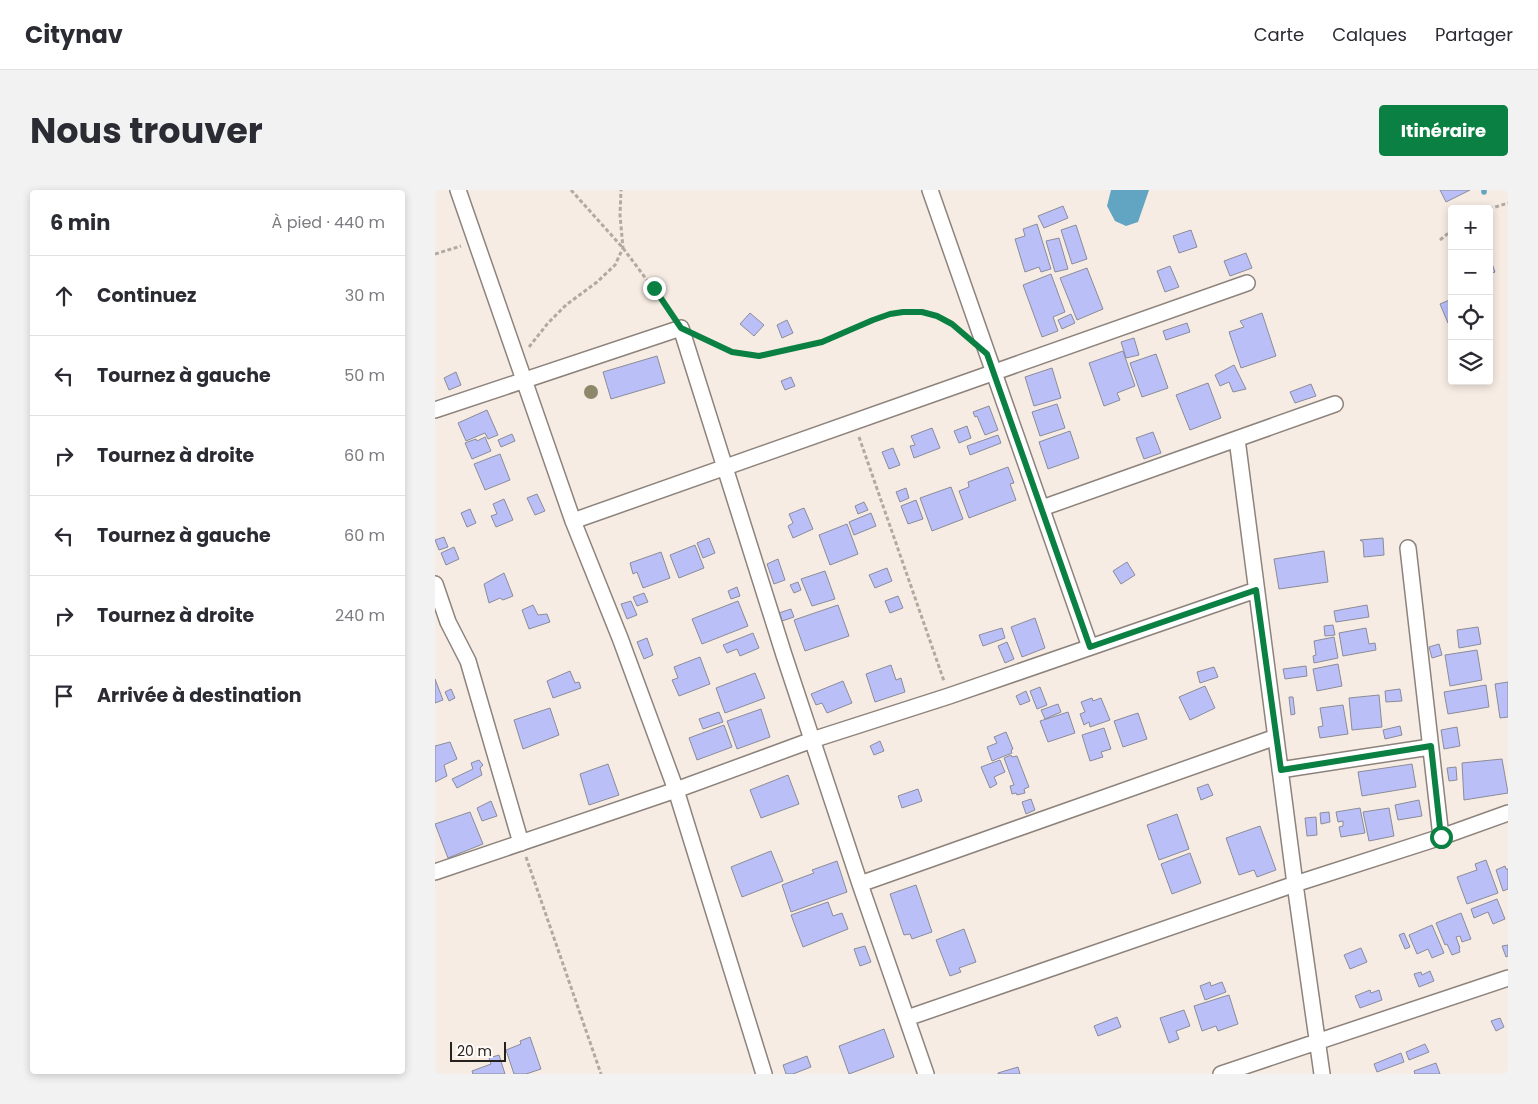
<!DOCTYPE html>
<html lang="fr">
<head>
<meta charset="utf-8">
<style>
	:root { --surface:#fff; --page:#f2f2f3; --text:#2b2b33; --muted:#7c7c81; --line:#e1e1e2; --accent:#0b8043 }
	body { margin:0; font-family:Poppins,sans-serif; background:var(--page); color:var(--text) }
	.controls { position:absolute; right:15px; top:15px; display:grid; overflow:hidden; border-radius:5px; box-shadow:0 2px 8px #0003 }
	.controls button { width:45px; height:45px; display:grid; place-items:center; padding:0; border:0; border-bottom:1px solid var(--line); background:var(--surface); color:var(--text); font:25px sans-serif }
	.scale { position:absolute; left:15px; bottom:12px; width:56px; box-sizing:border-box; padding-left:5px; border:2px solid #25211e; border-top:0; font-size:14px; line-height:18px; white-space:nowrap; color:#25211e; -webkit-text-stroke:4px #fffaf7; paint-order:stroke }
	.stop { position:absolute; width:15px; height:15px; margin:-11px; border:4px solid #0b8043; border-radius:50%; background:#fff }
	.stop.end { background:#0b8043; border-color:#fff; box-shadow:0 1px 5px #0008 }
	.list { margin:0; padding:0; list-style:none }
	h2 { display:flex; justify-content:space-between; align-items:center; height:65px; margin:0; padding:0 20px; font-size:21px }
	h2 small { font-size:16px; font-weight:400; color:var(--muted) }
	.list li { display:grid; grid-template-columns:32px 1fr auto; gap:15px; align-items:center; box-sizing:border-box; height:80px; padding:0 20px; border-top:1px solid var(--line) }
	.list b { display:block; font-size:19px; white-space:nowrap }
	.list em { font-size:16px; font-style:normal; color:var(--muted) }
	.icon { flex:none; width:28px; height:28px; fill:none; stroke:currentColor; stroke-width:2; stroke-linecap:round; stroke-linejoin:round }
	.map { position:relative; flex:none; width:1073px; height:884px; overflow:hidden; border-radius:5px }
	header { display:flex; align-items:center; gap:30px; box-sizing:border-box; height:70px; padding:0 25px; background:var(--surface); border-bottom:1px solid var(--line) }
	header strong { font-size:24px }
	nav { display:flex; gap:28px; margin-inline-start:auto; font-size:18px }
	.intro { display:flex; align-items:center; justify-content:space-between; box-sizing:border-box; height:120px; padding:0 30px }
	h1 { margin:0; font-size:35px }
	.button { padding:12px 22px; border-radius:5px; background:var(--accent); color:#fff; font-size:18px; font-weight:700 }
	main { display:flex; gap:30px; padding:0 30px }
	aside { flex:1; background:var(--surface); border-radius:5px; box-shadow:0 2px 8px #0003 }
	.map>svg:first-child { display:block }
	.water { fill:#61a5c2 }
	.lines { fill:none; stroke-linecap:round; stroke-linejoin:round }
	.stream { stroke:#61a5c2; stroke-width:5.5 }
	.building { fill:#babff8; stroke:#8b8c98 }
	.minor-casing { stroke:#8d837c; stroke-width:18 }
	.path { stroke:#b2a9a2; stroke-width:3; stroke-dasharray:4 2.5; stroke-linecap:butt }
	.minor { stroke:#fff; stroke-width:15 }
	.tree { fill:#8d8869 }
	.route { stroke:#0b8043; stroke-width:6 }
</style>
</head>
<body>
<header>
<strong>Citynav</strong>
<nav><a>Carte</a><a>Calques</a><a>Partager</a></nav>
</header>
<div class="intro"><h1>Nous trouver</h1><a class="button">Itinéraire</a></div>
<main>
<aside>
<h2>6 min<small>À pied · 440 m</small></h2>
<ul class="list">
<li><svg class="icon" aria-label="ahead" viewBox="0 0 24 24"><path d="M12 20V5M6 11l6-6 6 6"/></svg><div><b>Continuez</b></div><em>30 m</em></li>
<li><svg class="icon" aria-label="left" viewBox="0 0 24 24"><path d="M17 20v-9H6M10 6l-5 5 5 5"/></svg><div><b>Tournez à gauche</b></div><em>50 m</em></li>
<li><svg class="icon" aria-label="right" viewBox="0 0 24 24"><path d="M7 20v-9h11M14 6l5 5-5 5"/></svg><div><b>Tournez à droite</b></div><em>60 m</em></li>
<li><svg class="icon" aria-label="left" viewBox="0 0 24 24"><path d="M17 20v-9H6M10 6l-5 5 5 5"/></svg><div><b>Tournez à gauche</b></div><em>60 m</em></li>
<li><svg class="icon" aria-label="right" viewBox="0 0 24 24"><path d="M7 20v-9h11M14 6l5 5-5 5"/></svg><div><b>Tournez à droite</b></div><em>240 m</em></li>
<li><svg class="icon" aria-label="arrive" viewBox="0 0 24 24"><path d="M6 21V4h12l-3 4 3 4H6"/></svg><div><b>Arrivée à destination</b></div></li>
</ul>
</aside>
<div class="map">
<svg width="1073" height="884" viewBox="0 0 1073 884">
	<rect width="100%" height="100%" fill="#f7ece3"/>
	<path class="water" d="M676,0H714L703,32L691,36L680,31L672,16Z"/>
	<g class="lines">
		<path class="stream" d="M1049,2V0"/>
	</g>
	<path class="building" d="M1005,0H1035L1011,12Z
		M628,16L633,28L609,38L603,26Z
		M602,34L616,79L606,82L604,77L590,82L580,49L590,46L588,39Z
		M641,35L652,69L637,74L626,40Z
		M756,40L762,57L744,63L738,46Z
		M624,48L633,79L620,82L611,51Z
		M811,63L817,78L795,86L789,71Z
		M1054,65L1060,82L1054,84Z
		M735,76L744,97L730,102L722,81Z
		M652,78L668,119L642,130L625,88Z
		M616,84L630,122L618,127L623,141L607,147L588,95Z
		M1017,109V131L1013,133L1005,114Z
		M315,123L329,135L319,146L305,134Z
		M827,123L841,166L806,178L794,142L809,137L805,131Z
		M636,124L640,133L627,139L623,130Z
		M352,130L358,143L347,148L342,135Z
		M752,133L755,142L731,150L728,141Z
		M699,148L704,165L691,168L686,152Z
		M688,161L700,196L682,203L685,210L669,216L654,173Z
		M721,164L733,198L707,207L695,173Z
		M222,166L230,193L176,209L168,182Z
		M799,175L811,199L798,202L794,192L785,196L780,185Z
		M617,178L626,208L599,216L590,187Z
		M21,182L26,195L14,200L9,188Z
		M356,187L360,196L350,200L346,191Z
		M773,193L786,228L755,240L741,205Z
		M876,194L881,206L860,213L855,202Z
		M622,214L630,238L605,246L597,222Z
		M554,216L563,240L550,245L542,226L540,227L538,222Z
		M52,220L63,245L53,249L50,243L31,251L23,233Z
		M532,236L536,248L524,253L519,241Z
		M497,238L505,258L479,268L475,256L480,255L476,246Z
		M635,241L644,268L613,279L604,252Z
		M718,242L726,263L709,269L701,248Z
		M77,244L80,251L66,257L63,250Z
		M563,245L566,253L535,265L532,256Z
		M50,247L56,261L37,269L30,253L41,249L42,251Z
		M458,258L465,275L454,279L447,262Z
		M65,264L75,290L50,300L39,274Z
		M573,277L579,293L575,294L581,310L534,328L524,301L534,297L533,292Z
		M516,297L528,329L497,341L485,308Z
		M471,298L474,308L465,312L461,302Z
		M102,304L110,321L100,325L92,308Z
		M69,309L78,330L61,337L56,326L62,324L58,314Z
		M481,310L488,329L473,334L466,316Z
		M429,312L433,320L423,324L420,316Z
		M369,318L378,339L358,348L353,336L358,333L354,324Z
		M35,319L41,333L32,337L26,323Z
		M436,323L441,336L419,345L414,332Z
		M412,334L423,364L395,375L384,345Z
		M9,347L13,357L4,360L0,350Z
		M274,348L280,363L268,368L262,353Z
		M948,348L949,365L929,367L928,352L925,350Z
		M260,355L269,378L244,388L235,365Z
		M19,357L24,369L11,375L6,363Z
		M889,361L893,392L844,399L839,369Z
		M226,362L235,388L208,398L202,382L198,384L195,373Z
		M343,369L350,390L339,394L332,374Z
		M692,372L700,385L686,394L678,381Z
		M452,378L457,391L440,398L434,385Z
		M390,381L400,409L377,416L366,389Z
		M69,383L78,406L68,410L65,408L54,413L49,394Z
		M363,392L366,400L359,403L355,395Z
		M302,397L305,406L296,409L293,401Z
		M209,403L213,412L202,416L198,407Z
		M463,406L468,418L455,423L450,411Z
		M196,411L202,425L192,429L186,414Z
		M303,411L313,436L267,454L257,429Z
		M98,415L103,425L112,424L115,432L94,439L87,420Z
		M403,415L414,446L370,461L359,430Z
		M932,415L934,427L901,432L899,421Z
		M356,419L359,427L347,431L344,423Z
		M600,428L610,458L587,467L576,437Z
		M898,435L900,445L890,446L889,436Z
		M1043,437L1046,454L1024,458L1022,440Z
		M567,438L570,448L548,456L544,445Z
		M931,438L934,454L940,453L941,460L908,466L904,443Z
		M318,443L324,458L305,466L302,459L292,463L288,455Z
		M899,447L903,468L879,473L878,466L881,465L879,451Z
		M212,448L218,465L209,469L202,452Z
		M572,452L579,469L570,473L563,456Z
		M1004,454L1007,465L997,468L994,457Z
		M1042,460L1047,490L1015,496L1010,465Z
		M265,467L275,494L244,506L237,490L243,488L239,477Z
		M903,474L907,496L882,501L878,479Z
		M456,475L461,490L466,488L470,502L440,512L431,484Z
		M871,476L872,486L850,489L848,479Z
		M779,477L783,487L765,493L762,482Z
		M135,481L140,493L144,492L146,498L118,508L112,491Z
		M320,483L330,508L290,523L281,498Z
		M0,489L8,510L0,513Z
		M408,491L417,513L392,523L387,513L381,515L376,504Z
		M1073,492V527L1065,528L1060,494Z
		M1051,495L1054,517L1013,524L1009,502Z
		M770,496L780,518L755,530L744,507Z
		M605,497L612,515L602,519L595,501Z
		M16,499L20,508L14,511L10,502Z
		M965,499L967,511L951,512L950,501Z
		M591,501L595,511L585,515L581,506Z
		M944,505L947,537L917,540L914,508Z
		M854,507H858L860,524L856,525Z
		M657,508L658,511L666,508L675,530L655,537L654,532L649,535L645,524L650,522L646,512Z
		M623,514L626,522L610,529L606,520Z
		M908,515L913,544L885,548L883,537L888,536L885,518Z
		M115,518L124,545L88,559L79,530Z
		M326,519L335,547L302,559L292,531Z
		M284,522L288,532L268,539L264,529Z
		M633,522L640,543L613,552L605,531Z
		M703,523L712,549L688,557L679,531Z
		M289,535L297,557L262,570L254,548Z
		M965,536L967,545L950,549L948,540Z
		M1022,537L1025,556L1009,559L1006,540Z
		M669,538L676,559L666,562L668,567L655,571L647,545Z
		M571,542L578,559L576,560L577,563L557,571L552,557L562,553L559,547Z
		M445,551L449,561L439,565L435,556Z
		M15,552L22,569L9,575L12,586L0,592V556Z
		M576,565L577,567L582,566L594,597L589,599L590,603L582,605L581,603L577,604L575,596L579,595L569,568Z
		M1067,569L1073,603L1029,610L1027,573Z
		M44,570L48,575L45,578L47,585L22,598L17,589L38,579L36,573Z
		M565,570L570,582L559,587L562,594L555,598L546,577Z
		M173,574L184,605L154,615L145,584Z
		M977,574L981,597L927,606L923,582Z
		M1021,577L1022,590L1014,591L1012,578Z
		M353,585L364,614L326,628L315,600Z
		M773,594L778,605L766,610L762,598Z
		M483,599L487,611L467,618L463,606Z
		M596,609L600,620L591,624L587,612Z
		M984,610L987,626L963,630L960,615Z
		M56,611L62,626L47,631L42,618Z
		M925,618L930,643L906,647L904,637L908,636V631L903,632L901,622Z
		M954,618L959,646L934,651L928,622Z
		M35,622L48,654L13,668L0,634Z
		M894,622L895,632L886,634L885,623Z
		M742,624L754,659L724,670L712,635Z
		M881,627L882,645L872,646L870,628Z
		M825,636L841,680L822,687L819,680L804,685L791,648Z
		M336,661L348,691L307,707L296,677Z
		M755,663L766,693L737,704L726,674Z
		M1051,670L1063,703L1032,714L1022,687L1042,680L1040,674Z
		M402,671L412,702L356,722L347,695L379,683L377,680Z
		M1070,676L1071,679H1073V699L1068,701L1061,680Z
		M481,695L497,742L477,749L475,744L469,745L455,704Z
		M1062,709L1070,729L1058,734L1053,722L1039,728L1036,719Z
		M393,712L398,726L407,723L413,739L368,757L356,725Z
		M1026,723L1036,749L1027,752L1025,746L1021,747L1025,758L1024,759L1025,762L1017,765L1012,754L1010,755L1001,733Z
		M997,735L1009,763L997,768L993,759L982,764L974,745Z
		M529,739L541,772L524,778L526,782L515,786L501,750Z
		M969,743L975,757L970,759L964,745Z
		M1073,755V766L1071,767L1067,756Z
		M430,756L436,772L425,776L419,759Z
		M926,758L932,772L915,779L909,765Z
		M995,781L999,791L984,797L979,784L986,782L987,785Z
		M775,792L776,796L787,792L791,802L770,810L765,796Z
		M935,800L936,803L944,800L947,810L925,818L920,806Z
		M794,805L803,834L783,841L781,836L767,841L759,816Z
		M749,820L755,836L741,841L744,849L734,853L725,828Z
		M682,827L686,837L663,846L659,836Z
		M1065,828L1069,837L1061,841L1056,831Z
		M449,839L459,867L414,884L404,856Z
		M95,847L106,879L91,884H79L71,860L86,854L85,851Z
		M990,854L994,862L974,870L971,862Z
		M966,863L969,872L942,882L939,874Z
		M64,865L70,884H38L37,881L56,874L54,868Z
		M372,866L376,877L358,884H351L348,875Z
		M1001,873L1005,884H980L979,881Z
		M583,877L585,884H563V883Z"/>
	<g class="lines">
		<g class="minor-casing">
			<path id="minor" d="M23,0L138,331L185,448L241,600L329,884
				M495,0L655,457
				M0,220L246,138L349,465L425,694L491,884
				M802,249L860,694L887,884
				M607,318L900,214
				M138,331L812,93
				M973,358L1006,647
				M0,394L13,432L33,471L86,653
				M845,580L995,557
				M0,682L241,600L377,550L514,506L821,400
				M425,694L841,547
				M472,828L860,694L1006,647L1073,623
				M786,884L1073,788"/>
		</g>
		<path class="path" d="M136,0L188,58L238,125
			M1054,19L1073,13
			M1005,50L1017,40
			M0,64L26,56
			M267,148C285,157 301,165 322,165C333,165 344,161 356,159C367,156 379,156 390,152C439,132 475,102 526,141
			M94,157L113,133L131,115L162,92L180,75L188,58L185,25L186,0
			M424,247L509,491
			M91,667L166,884"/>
		<use href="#minor" class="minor"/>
	</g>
	<circle class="tree" cx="156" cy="202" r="7"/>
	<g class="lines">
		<path class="route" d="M219,98L246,138L297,162L324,166L387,152L438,130L455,124L468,122H487L502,126L517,134L552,164L655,457L821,400L846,580L996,556L1006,647"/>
	</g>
</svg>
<div class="controls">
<button>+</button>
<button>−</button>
<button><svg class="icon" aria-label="locate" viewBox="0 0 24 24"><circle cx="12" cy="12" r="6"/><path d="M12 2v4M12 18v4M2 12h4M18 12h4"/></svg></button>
<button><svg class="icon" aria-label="layers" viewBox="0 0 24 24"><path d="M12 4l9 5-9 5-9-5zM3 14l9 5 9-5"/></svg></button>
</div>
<div class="scale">20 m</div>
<div class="stop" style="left:1006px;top:647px"></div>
<div class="stop end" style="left:219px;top:98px"></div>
</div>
</main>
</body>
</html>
